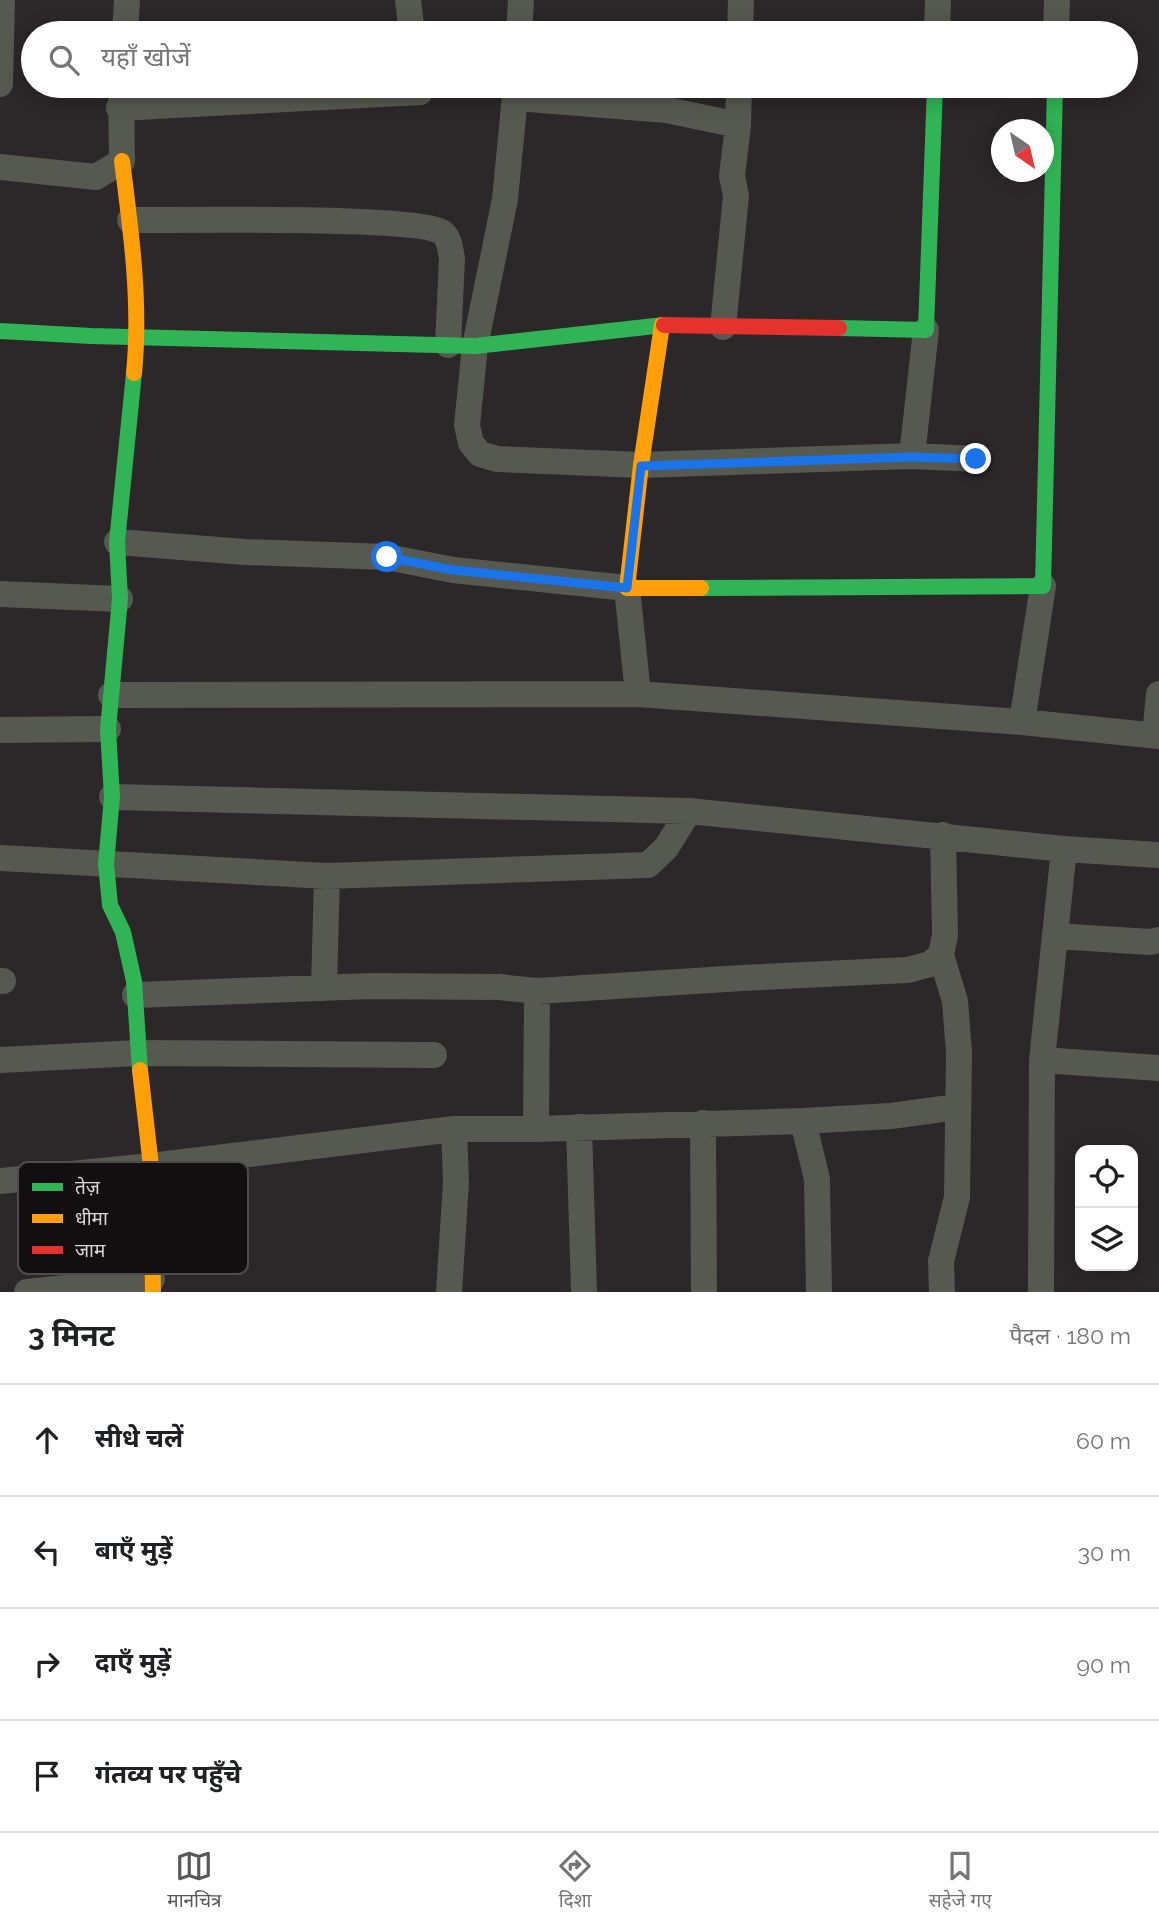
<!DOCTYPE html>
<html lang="hi">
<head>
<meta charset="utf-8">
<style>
	:root { --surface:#fff; --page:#f6f6f6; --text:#202124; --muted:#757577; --line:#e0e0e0; --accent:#59575a }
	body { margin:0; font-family:Raleway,"Noto Sans Devanagari",sans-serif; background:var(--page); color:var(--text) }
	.controls { position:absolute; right:21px; bottom:21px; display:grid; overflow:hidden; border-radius:14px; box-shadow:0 4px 18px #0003 }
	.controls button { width:63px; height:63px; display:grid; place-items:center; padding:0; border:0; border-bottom:2px solid var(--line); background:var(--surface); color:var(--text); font:35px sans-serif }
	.compass { position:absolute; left:991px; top:119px; width:63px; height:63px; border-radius:50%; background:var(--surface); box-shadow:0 4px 18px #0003; rotate:146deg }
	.stop { position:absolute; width:21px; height:21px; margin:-16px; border:5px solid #1a73e8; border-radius:50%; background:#fff }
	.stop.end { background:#1a73e8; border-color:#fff; box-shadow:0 2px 7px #0008 }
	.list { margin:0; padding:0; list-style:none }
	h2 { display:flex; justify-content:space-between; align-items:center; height:91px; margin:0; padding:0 28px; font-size:30px }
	h2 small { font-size:23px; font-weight:400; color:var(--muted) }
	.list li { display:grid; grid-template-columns:46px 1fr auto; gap:21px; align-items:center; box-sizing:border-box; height:112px; padding:0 28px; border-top:2px solid var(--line) }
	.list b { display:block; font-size:26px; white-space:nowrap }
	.list em { font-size:23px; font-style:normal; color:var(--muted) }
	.icon { flex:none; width:38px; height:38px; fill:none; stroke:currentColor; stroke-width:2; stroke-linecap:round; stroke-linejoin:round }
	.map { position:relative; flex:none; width:1159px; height:1292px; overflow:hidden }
	.search { position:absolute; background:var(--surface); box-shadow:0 4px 18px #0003; left:21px; right:21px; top:21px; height:77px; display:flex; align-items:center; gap:18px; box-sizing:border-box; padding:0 24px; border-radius:38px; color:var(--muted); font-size:26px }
	.sheet { height:539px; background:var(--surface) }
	nav { display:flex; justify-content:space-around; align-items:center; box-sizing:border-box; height:98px; border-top:2px solid var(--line); background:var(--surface); font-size:19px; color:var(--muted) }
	nav a { display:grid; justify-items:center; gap:4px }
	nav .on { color:var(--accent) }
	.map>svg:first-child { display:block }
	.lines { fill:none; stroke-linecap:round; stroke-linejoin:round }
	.street { stroke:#55594f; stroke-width:26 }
	.fast { stroke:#30b455; stroke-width:16 }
	.slow { stroke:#ff9f0a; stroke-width:16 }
	.jam { stroke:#e5322d; stroke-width:16 }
	.route { stroke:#1a73e8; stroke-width:9 }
	.key { fill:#130f11; stroke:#4f4b4d; stroke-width:2 }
	.key-label { font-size:19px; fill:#dcd6d8 }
</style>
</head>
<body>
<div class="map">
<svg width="1159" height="1292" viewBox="0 0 1159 1292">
	<rect width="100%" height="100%" fill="#2c2729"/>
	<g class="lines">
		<path class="street" d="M408,0L412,33
			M125,33L127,0
			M519,33L521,0
			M740,33L741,0
			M937,33L938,0
			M1056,33L1057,0
			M0,84L2,0
			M516,86L505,199L475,346L467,425L471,443L480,454L497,459L641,465L912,456L977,459
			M516,98L667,110L738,125
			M119,108L420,92L419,86
			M0,167L96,177L122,161L121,86
			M130,220C173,220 422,216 443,233C450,239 450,250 452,258L448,345
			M723,327L736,196L732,176L738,125L739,86
			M912,456L926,330
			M117,542L245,552L387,557L453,570L627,588L638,694
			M0,594L120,599
			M111,695L638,694L1022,722L1159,736
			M1022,722L1043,586
			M0,730L108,729
			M1155,735L1159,694
			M112,797L689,811L1064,849L1159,855
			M0,858L327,876L648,865L666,848L689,811
			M1056,936L1150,942L1159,940
			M941,955L955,1001L959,1053L957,1197L941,1261L942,1292
			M0,981H3
			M324,988L327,876
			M135,995L370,986L499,987L537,991L742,978L908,970L930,964L941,955L945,935L943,835
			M0,1060L138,1053L434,1055
			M1042,1060L1159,1068
			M803,1121L891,1116L957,1107
			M703,1123L704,1292
			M579,1127L584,1292
			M536,1129L537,991
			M0,1181L151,1166L454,1129H536L803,1121L817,1179L819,1292
			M27,1292L152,1279
			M449,1292L456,1182L454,1129
			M1041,1292L1042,1060L1064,849"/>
		<path class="fast" d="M839,328L926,330L935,86
			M0,331L91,336L475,346L664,325
			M134,373L117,542L120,599L108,729L112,797L106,864L110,905L123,932L134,981L140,1070
			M701,588L1043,586L1055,86"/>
		<path class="slow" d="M122,161C131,231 141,303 134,373
			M662,325L641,465L627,588H701
			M140,1070L151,1166L153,1292"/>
		<path class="jam" d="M664,325L839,328"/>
	</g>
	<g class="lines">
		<path class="route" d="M387,557L453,570L627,588L641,466L912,457L976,459"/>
	</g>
	<rect x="18" y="1162" width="230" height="112" rx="10" class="key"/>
	<rect x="32" y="1183" width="31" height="8" fill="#30b455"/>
	<rect x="32" y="1214" width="31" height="9" fill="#ff9f0a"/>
	<rect x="32" y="1246" width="31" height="8" fill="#e5322d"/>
	<g class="key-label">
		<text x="75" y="1194">तेज़</text>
		<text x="75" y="1225">धीमा</text>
		<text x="75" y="1257">जाम</text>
	</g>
</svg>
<div class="controls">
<button><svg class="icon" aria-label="locate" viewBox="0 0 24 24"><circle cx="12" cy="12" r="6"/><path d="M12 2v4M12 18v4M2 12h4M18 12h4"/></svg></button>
<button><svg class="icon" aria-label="layers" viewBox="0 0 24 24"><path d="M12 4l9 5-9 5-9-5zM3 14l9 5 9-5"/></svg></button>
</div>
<svg class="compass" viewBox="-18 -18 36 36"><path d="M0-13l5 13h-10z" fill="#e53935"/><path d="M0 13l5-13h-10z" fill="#757577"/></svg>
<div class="stop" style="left:387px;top:557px"></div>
<div class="stop end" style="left:976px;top:459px"></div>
<div class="search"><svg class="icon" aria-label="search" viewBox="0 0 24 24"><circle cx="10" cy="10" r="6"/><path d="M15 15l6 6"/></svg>यहाँ खोजें</div>
</div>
<section class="sheet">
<h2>3 मिनट<small>पैदल · 180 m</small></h2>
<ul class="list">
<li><svg class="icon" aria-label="ahead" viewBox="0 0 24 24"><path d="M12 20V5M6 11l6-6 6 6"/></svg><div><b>सीधे चलें</b></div><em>60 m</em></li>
<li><svg class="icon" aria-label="left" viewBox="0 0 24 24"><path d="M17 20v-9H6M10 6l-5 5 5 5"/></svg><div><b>बाएँ मुड़ें</b></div><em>30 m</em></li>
<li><svg class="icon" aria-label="right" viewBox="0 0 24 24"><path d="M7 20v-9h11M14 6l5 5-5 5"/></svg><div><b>दाएँ मुड़ें</b></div><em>90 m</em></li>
<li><svg class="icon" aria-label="arrive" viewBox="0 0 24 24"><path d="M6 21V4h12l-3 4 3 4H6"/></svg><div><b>गंतव्य पर पहुँचे</b></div></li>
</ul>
</section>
<nav>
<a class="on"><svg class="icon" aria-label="map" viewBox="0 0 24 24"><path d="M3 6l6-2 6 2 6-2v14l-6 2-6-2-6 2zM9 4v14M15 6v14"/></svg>मानचित्र</a>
<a><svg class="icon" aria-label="directions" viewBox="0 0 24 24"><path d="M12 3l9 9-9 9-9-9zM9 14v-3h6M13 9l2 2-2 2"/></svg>दिशा</a>
<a><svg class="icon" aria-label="saved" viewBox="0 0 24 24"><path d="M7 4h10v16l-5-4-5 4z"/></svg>सहेजे गए</a>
</nav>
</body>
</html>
